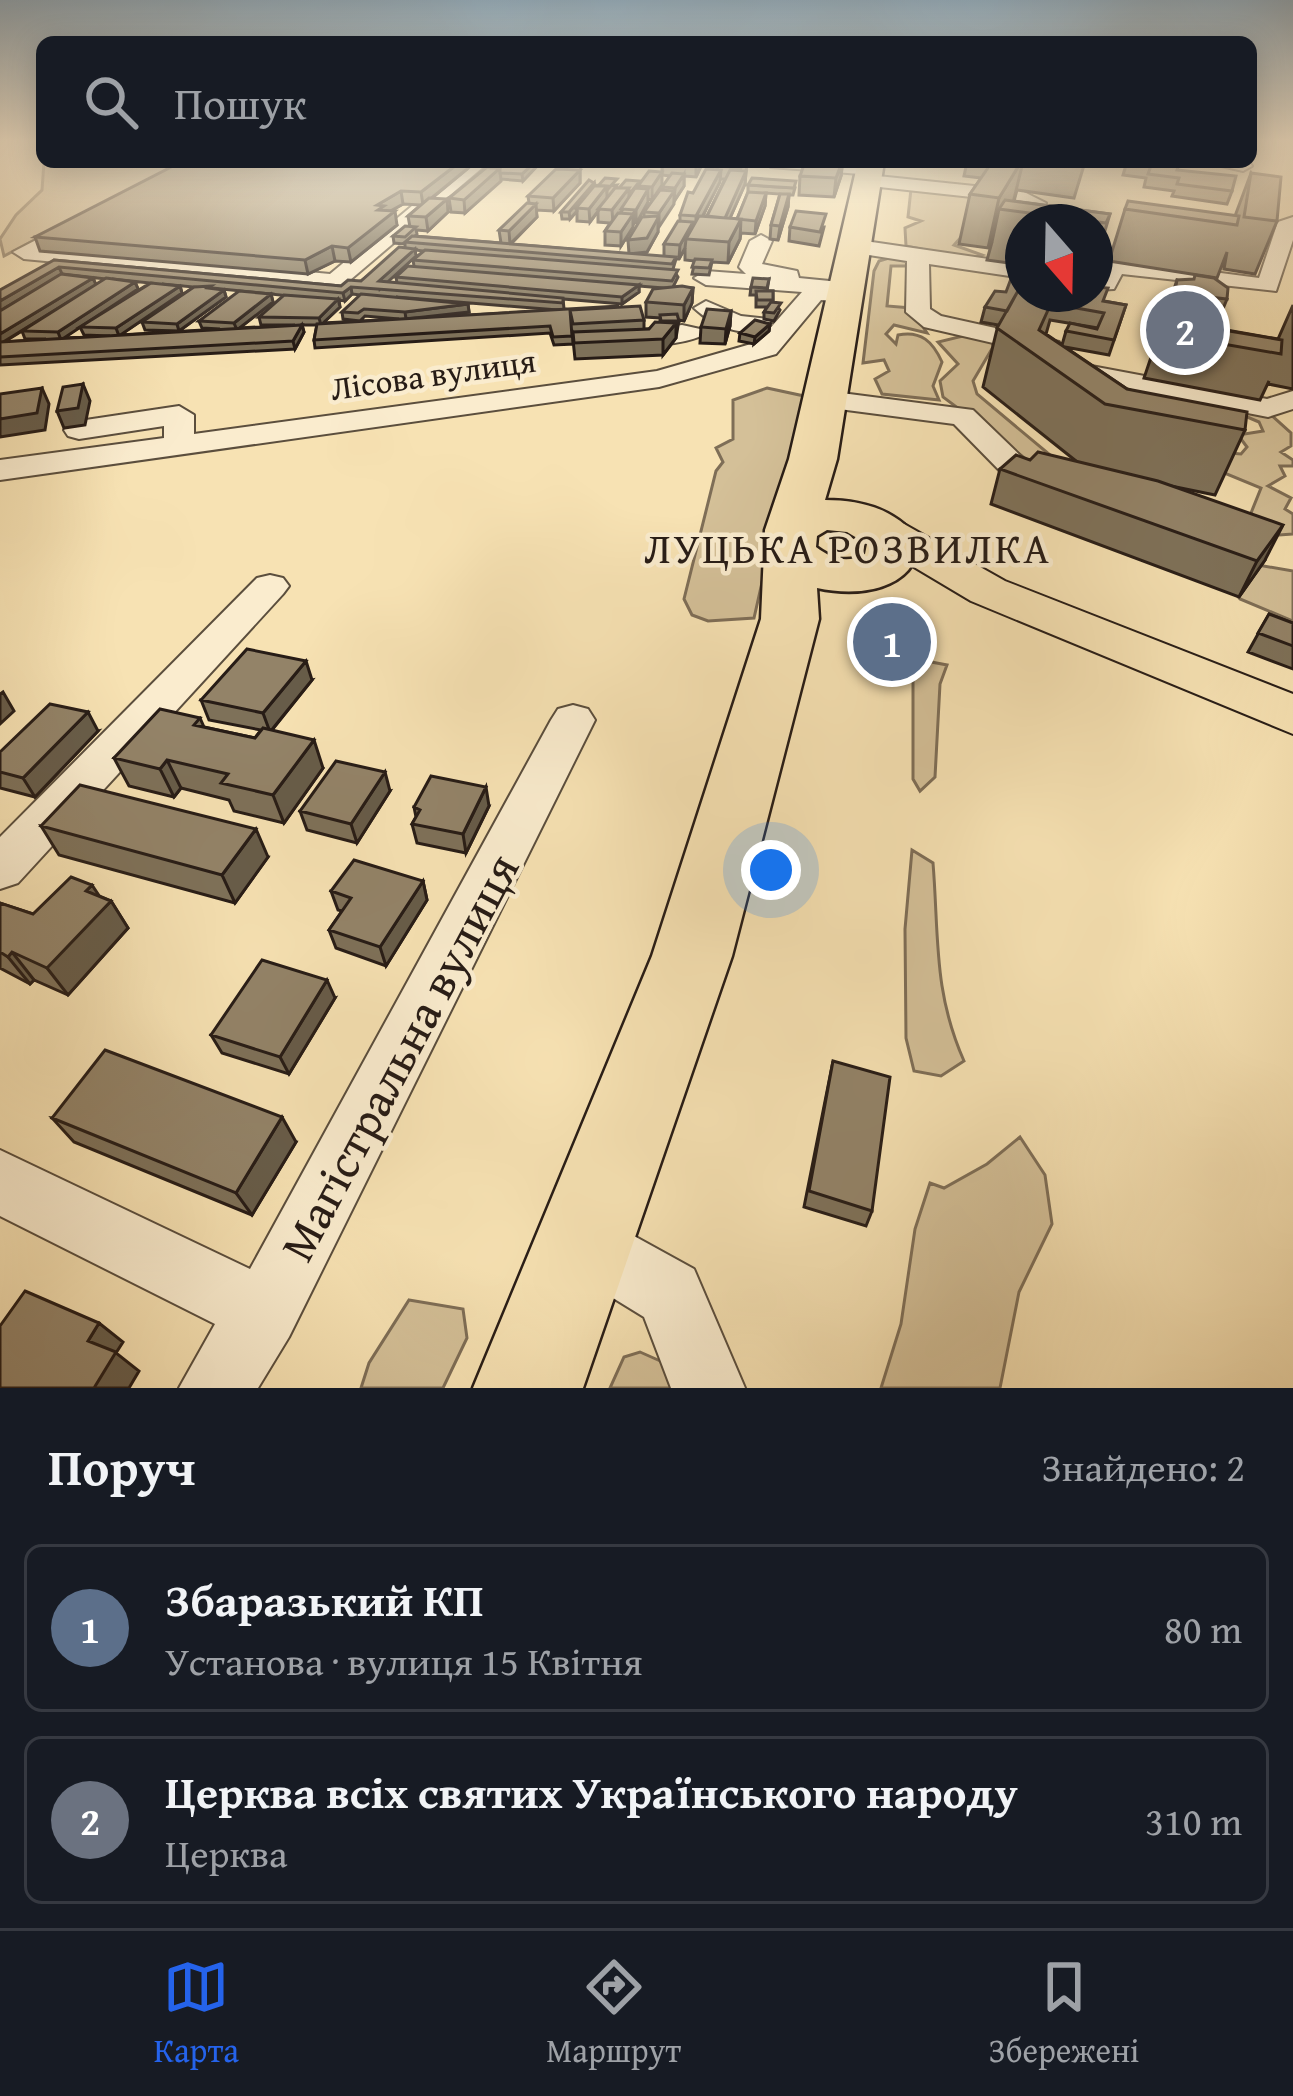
<!DOCTYPE html>
<html lang="uk">
<head>
<meta charset="utf-8">
<style>
	:root { --surface:#171b24; --page:#20242c; --text:#f1f3f6; --muted:#9ea1a6; --line:#363941; --accent:#2563eb }
	body { margin:0; font-family:"Gentium Book Plus",serif; background:var(--page); color:var(--text) }
	.compass { position:absolute; left:1005px; top:204px; width:108px; height:108px; border-radius:50%; background:var(--surface); box-shadow:0 6px 30px #0003; rotate:160deg }
	.you { position:absolute; left:771px; top:870px; width:42px; height:42px; margin:-30px; border:9px solid #fff; border-radius:50%; background:#1a73e8; box-shadow:0 0 0 18px #1a73e833 }
	.badge { display:grid; place-items:center; width:78px; height:78px; border-radius:50%; background:var(--accent); color:#fff; font-size:39px; font-weight:700 }
	.pin { position:absolute; translate:-50% -50%; border:6px solid #fff; box-shadow:0 3px 12px #0006 }
	.list { margin:0; padding:0; list-style:none }
	h2 { display:flex; justify-content:space-between; align-items:center; height:156px; margin:0; padding:0 48px; font-size:51px }
	h2 small { font-size:39px; font-weight:400; color:var(--muted) }
	.list li { display:grid; grid-template-columns:78px 1fr auto; gap:36px; align-items:center; box-sizing:border-box; height:168px; margin:0 24px 24px; padding:0 24px; border:3px solid var(--line); border-radius:18px }
	.list b { display:block; font-size:45px; white-space:nowrap }
	.list p { margin:0; font-size:39px; white-space:nowrap; color:var(--muted) }
	.list em { font-size:39px; font-style:normal; color:var(--muted) }
	.icon { flex:none; width:66px; height:66px; fill:none; stroke:currentColor; stroke-width:2; stroke-linecap:round; stroke-linejoin:round }
	.map { position:relative; flex:none; width:1293px; height:1388px; overflow:hidden }
	.search { position:absolute; background:var(--surface); box-shadow:0 6px 30px #0003; left:36px; right:36px; top:36px; height:132px; display:flex; align-items:center; gap:30px; box-sizing:border-box; padding:0 42px; border-radius:18px; color:var(--muted); font-size:45px }
	.sheet { height:540px; background:var(--surface) }
	nav { display:flex; justify-content:space-around; align-items:center; box-sizing:border-box; height:168px; border-top:3px solid var(--line); background:var(--surface); font-size:33px; color:var(--muted) }
	nav a { display:grid; justify-items:center; gap:6px }
	nav .on { color:var(--accent) }
	.map>svg:first-child { display:block }
	.green { fill:#d4c098; stroke:#7e6e57; stroke-width:3 }
	.lines { fill:none; stroke-linecap:round; stroke-linejoin:round }
	.minor-casing { stroke:#5b4e3d; stroke-width:4 }
	.major-casing { stroke:#271c16; stroke-width:4 }
	.highway-casing { stroke:#271c16; stroke-width:5 }
	.minor { fill:#faecce; fill-rule:evenodd }
	.major { fill:#f7e2b3; fill-rule:evenodd }
	.highway { fill:#f7e2b3; fill-rule:evenodd }
	.wall { fill:#7e7159; stroke:#271c16; stroke-width:3; fill-rule:evenodd }
	.shaded-wall { fill:#675c49; stroke:#271c16; stroke-width:3 }
	.building { fill:#938368; stroke:#271c16; stroke-width:3 }
	.labels { text-anchor:middle; stroke-width:9; stroke-linejoin:round; paint-order:stroke }
	.far-street-label { font-size:33px; fill:#271c16; stroke:#faecce }
	.neighbourhood-label { font-size:42px; letter-spacing:3px; fill:#271c16; stroke:#faecce }
	.near-street-label { font-size:48px; fill:#271c16; stroke:#faecce }
</style>
</head>
<body>
<div class="map">
<svg width="1293" height="1388" viewBox="0 0 1293 1388">
	<rect width="100%" height="100%" fill="#f7e2b3"/>
	<filter id="stains"><feTurbulence type="fractalNoise" baseFrequency=".00167" numOctaves="4"/><feColorMatrix values="0 0 0 0 .2 0 0 0 0 .09 0 0 0 0 .02 0 0 0 .5 -.17"/></filter>
	<radialGradient id="worn" r=".72"><stop offset=".6" stop-color="#630" stop-opacity="0"/><stop offset="1" stop-color="#630" stop-opacity=".3"/></radialGradient>
	<path class="green" d="M44,162H182L4,256L0,239L16,215L42,190Z
		M911,189L970,196L962,236L954,245L982,255L970,259L906,246L905,228L921,221L908,217Z
		M889,258L910,260L911,266H891L887,306L911,308L927,333L894,325L886,334L896,344L898,335C921,330 933,342 942,362L933,386L939,400L882,394L875,379L889,371L884,360L863,363L874,271L879,261Z
		M967,335L992,341L993,347L973,381L977,394L1050,455L1068,463L1050,477L943,397L940,381L958,364L938,342Z
		M767,388L804,396L754,618L708,621L692,615L684,599L716,471L723,462L716,448L733,439V400Z
		M1231,410L1270,414L1291,433V446L1281,452L1293,460V466H1280L1285,476L1268,486L1291,498L1285,509L1293,514V534L1279,535L1249,518L1261,488L1217,470L1216,452L1241,454L1247,447L1238,435L1263,431L1259,422Z
		M1258,565L1293,571V621L1240,599L1223,578Z
		M926,661L947,665L940,684L935,777L920,791L913,779V675Z
		M912,850L933,863C939,936 933,991 964,1061L941,1076L914,1071L906,1038L905,929Z
		M1020,1137L1045,1175L1052,1224L1019,1292L1000,1388H881L901,1324L915,1229L930,1183L944,1188L987,1164Z
		M409,1300L463,1309L467,1338L443,1388H361L369,1363Z
		M640,1352L667,1364L673,1388H610L624,1357Z"/>
	<g class="lines">
		<g class="minor-casing">
			<path id="minor" d="M465,162H483V167L343,286L335,288L24,259L13,252L88,213L98,219L95,223L49,248L330,274Z
				M762,162H840L869,169L860,174L771,167Z
				M1204,162H1249L1252,166L1243,171Z
				M868,175L1022,191L1046,203L1035,222H1023V228L1015,222L1025,205L1018,202L861,185V177Z
				M1293,217V240L1276,291L1122,274L1114,289L1095,290C1095,278 1099,263 1114,259L1259,278L1278,222Z
				M761,235L772,241L762,264L797,271L799,278L850,283L859,295L847,302L821,300L776,354L659,387L0,480V460L164,438V426L79,439L68,436L64,430L68,424L79,421L179,406L194,415V434L657,371L758,342L802,292L706,285L694,278L706,271L746,274L739,267L750,241Z
				M858,240L1023,264V278L929,264L930,309L941,316L1059,342L1063,348L1050,356L924,327L906,312L907,261L850,252L847,247Z
				M706,301L741,316L769,319L773,324C750,342 713,326 694,308Z
				M682,325L700,329L704,334C692,344 622,352 610,341L623,333Z
				M1054,359L1267,399L1293,391V409L1268,417L1044,373L1040,367L1044,361Z
				M826,391L973,410L1027,462L1067,480L1071,487L1055,497L1005,476L954,424L816,406L812,400Z
				M270,575L283,578L289,586L283,594L18,883L0,889V837L257,578Z
				M573,705L588,709L595,720L289,1337L258,1388H179L215,1324L0,1216V1150L250,1269L551,720L558,709Z
				M585,1209L694,1269L745,1388H671L644,1317L561,1266L552,1242L561,1218Z"/>
		</g>
		<g class="major-casing">
			<path id="major" d="M888,520L904,524L1005,581L1293,694V734L971,601L872,542L866,533L872,524Z"/>
		</g>
		<g class="highway-casing">
			<path id="highway" d="M858,162H884L837,459L825,500C864,500 898,510 920,542C914,591 858,597 817,588L819,619L732,956L583,1388H473L652,956L761,619L765,530L789,459ZM827,530L847,532L867,544L865,554C847,564 832,559 816,547L817,536Z"/>
		</g>
		<use href="#minor" class="minor"/>
		<use href="#major" class="major"/>
		<use href="#highway" class="highway"/>
	</g>
	<path class="wall" d="M499,162L540,163L523,181L501,179L465,213L451,212L449,198Z
		M662,162H703L696,177L684,176V186L658,227V232L647,252L632,254L664,257V244L680,221V215L693,193L717,169L719,162H747L745,184L730,218L737,219L748,192V185L795,188L793,195H789L788,207L778,240L770,239L771,225L780,194L766,193L765,206L755,234L741,233L740,239L728,263L712,262L709,275L692,274L695,261L685,260V248L679,259H676L673,269L678,277L673,287L693,288L692,303L684,321L679,320L676,338L663,355L575,359L572,330L573,344L554,345L550,333L315,348L314,340L317,325H302L304,332L295,349L0,365V311L54,260L341,286L361,281L405,248V244L394,243L393,236L410,227L408,216L421,205L403,204L391,211L397,225L351,262L335,261L308,274L40,251L35,237L467,169L432,198L448,212L428,231L416,230L417,234L415,236L501,243L499,230L529,203L528,196L580,170V183L554,211L536,210L537,217L511,244L629,254L644,217V212L662,190L670,176L662,175ZM720,179H725L707,216H703ZM415,250L424,251L413,260L414,266L396,277L397,283L387,282L416,256ZM62,274L106,279L96,285L93,278ZM112,279L150,283L80,327L84,335L110,336L63,338L138,289L135,282ZM162,284L194,287L142,322L145,330L179,331L226,297L224,290L212,288L290,296L259,317L261,325H295L239,328L273,302L271,294L199,321L202,328L220,329L120,335L182,293L180,286ZM639,286L663,288L646,302V317L660,318V322L649,329H644V320L564,309L563,299L622,304L639,292ZM352,294L361,295L342,312L343,319L360,321L365,316L399,319L323,323L340,307L339,300L345,301ZM396,297L558,310L421,318L469,312L468,304ZM22,331L25,339H46L4,342Z
		M967,162H1085L1074,198L1017,190L1014,201L1110,214L1095,264V222H1023V265L987,260L992,242L988,248L959,244L970,194L981,178L964,176Z
		M1127,162L1178,170L1232,191L1227,204L1172,196L1174,191L1144,187L1146,178L1123,175Z
		M1251,173L1277,221L1255,274L1224,269L1227,252L1217,278L1109,261L1125,209L1235,216Z
		M800,176H841L834,197L799,195Z
		M594,183V187L617,185L615,188H619L662,185L652,200L648,199L621,246L605,245V231L610,223L598,222V211L590,222L577,221V211L570,219H562L561,212Z
		M790,227H824L819,246L789,241Z
		M769,279L767,291H773V302L780,310L774,321L764,319V312L767,307H756V295H750L751,287Z
		M1177,280L1227,299L1215,328L1278,339L1293,305V389L1268,384L1269,381L1260,400L1144,378Z
		M1104,301L1126,305L1109,355L1065,347L1127,389L1245,430L1215,495L1171,486L1265,560L1239,597L991,504L1000,469L1030,460L1076,461L983,387L998,325L981,322L985,307ZM1050,320L1098,328L1066,331L1062,345L1046,334Z
		M731,311L730,326L725,344L700,343L701,327Z
		M770,324L769,331L754,344L739,341L740,333Z
		M870,614L921,656L896,662L889,652L882,653L867,632Z
		M1269,614L1293,623V669L1248,652Z
		M312,680L272,730L323,768L284,823L234,811L229,800L181,788L174,797L129,786L114,758L200,718L204,727L255,738L261,730L209,720L201,700Z
		M98,731L35,797L0,788V752Z
		M390,791L357,843L307,830L300,811Z
		M489,806L466,853L417,843L412,824L416,817L414,807Z
		M41,826L268,857L235,903L59,855Z
		M423,881L427,900L386,966L336,948L329,930L342,911L338,910L331,891Z
		M99,896L111,901L128,928L68,995L34,980L30,984L0,968V903L33,914Z
		M335,998L289,1074L222,1053L211,1035Z
		M833,1061L872,1211L866,1226L804,1207Z
		M52,1118L296,1142L252,1215L74,1142Z"/>
	<path class="shaded-wall" d="M460,162H467V169L423,205L421,192Z
		M535,162L540,163L523,181L522,174Z
		M696,162H703L696,177Z
		M843,162L841,176L834,197L836,178Z
		M1021,162H1023L1013,203L999,209L992,242L988,248L999,198Z
		M500,168L501,181L465,213L464,200Z
		M580,170V183L554,211L553,198Z
		M721,170L720,182L696,229V216Z
		M746,171L745,184L724,232L725,218Z
		M662,172V185L652,200V187Z
		M684,174V186L674,201L675,188Z
		M594,183V190L576,208L577,211L570,219L569,212Z
		M607,186V199L590,222L589,209Z
		M629,188V201L613,223L612,210Z
		M648,189V202L636,224V210Z
		M401,191L403,204L385,214L395,211L397,225L351,262L348,248L377,205Z
		M674,191V204L659,227V213Z
		M766,193L765,206L755,234L756,221Z
		M789,194L788,207L778,240L780,226Z
		M447,199L448,212L428,231L426,217Z
		M536,204L537,217L510,244L509,231Z
		M633,214V227L621,246V232Z
		M658,218V232L647,252L629,254L628,240Z
		M741,219L740,239L728,263L729,242Z
		M693,222L692,235L686,239L685,248L679,259L680,245Z
		M332,246L335,261L308,274L305,260Z
		M415,249L416,256L380,289L379,281Z
		M59,267L62,274L0,311V301Z
		M93,278L96,285L0,344V334Z
		M135,282L138,289L61,340L58,332Z
		M639,285V292L622,304V297Z
		M180,286L182,293L119,336L116,328Z
		M351,287L352,294L345,301L343,293Z
		M693,288L692,303L684,321V305Z
		M224,290L226,297L179,331L177,324Z
		M271,294L273,302L237,330L234,323Z
		M338,299L340,307L321,325L319,318Z
		M468,304L469,312L406,319L405,312Z
		M731,311L730,326L725,344L726,329Z
		M676,323V338L663,355V339Z
		M770,324L769,331L754,344L755,337Z
		M302,325L304,332L295,349L293,341Z
		M83,384L90,401L85,425L64,428L57,411Z
		M42,388L49,404L45,430L0,437V419Z
		M1283,525L1265,560L1239,597L1257,561Z
		M893,633L889,652L882,653L886,635Z
		M926,637L921,656L896,662L901,643Z
		M306,661L312,680L270,732L263,713Z
		M3,692L14,711L0,724V694Z
		M88,712L98,731L35,797L23,778Z
		M314,740L323,768L284,823L273,795Z
		M167,760L181,788L174,797L160,769Z
		M385,772L390,791L357,843L351,824Z
		M486,787L489,806L466,853L463,834Z
		M256,829L268,857L235,903L222,875Z
		M423,881L427,900L386,966L380,947Z
		M92,885L106,906L111,901L128,928L68,995L47,968L86,891Z
		M12,952L34,980L30,984L8,957Z
		M327,980L335,998L289,1074L280,1057Z
		M282,1117L296,1142L252,1215L236,1193Z
		M99,1323L123,1342L116,1353L139,1371L129,1388H94L88,1341Z"/>
	<path class="building" d="M181,162H460L421,192L401,191L377,205L384,206L378,210L395,211L348,248L332,246L305,260L35,237Z
		M499,162H535L522,174L500,173V168H493Z
		M719,162H744L741,168L717,166Z
		M805,162H842L836,178L800,176Z
		M992,162H1021L999,198L970,194Z
		M1127,162H1180L1177,170L1236,176L1232,191L1177,184L1179,178L1148,174L1151,166Z
		M487,167L500,168L464,200L449,198Z
		M556,169L580,170L553,198L528,196Z
		M706,169L721,170L696,216L680,215L688,192L693,193Z
		M730,170L746,171L725,218L707,216Z
		M649,171L662,172L652,187L638,186Z
		M672,173L684,174L675,188L662,187Z
		M1251,173L1281,177L1277,221L1244,217Z
		M605,178L617,179L607,190V186H598Z
		M752,178L796,181L794,188L748,185Z
		M589,180L594,183L569,212H561Z
		M626,180L640,181L631,192H629V188H619Z
		M595,185L607,186L589,209L576,208Z
		M615,188H629L612,210L598,209Z
		M635,188L648,189L636,210L621,209Z
		M660,190L674,191L659,213L644,212Z
		M748,192L766,193L756,221L737,219Z
		M780,194H789L780,226L771,225Z
		M429,198L447,199L426,217L408,216Z
		M1005,200L1110,214L1106,223L999,209Z
		M1128,201L1239,216L1237,225L1125,209Z
		M527,203L536,204L509,231L499,230Z
		M796,211L826,214L820,232L790,227Z
		M618,213L633,214L621,232L605,231Z
		M657,216L658,218L647,238L628,240L642,217Z
		M699,216L741,219L729,242L686,239Z
		M678,221L693,222L680,245L664,244Z
		M405,226L416,227L405,237L393,236Z
		M412,236L676,257L672,264L405,242Z
		M399,247L415,249L379,281L563,298V303L351,287L343,293L59,267L0,301V290L54,260L341,286L348,280L361,281Z
		M425,250L678,270L672,281L413,260Z
		M695,259L712,260L709,268L692,267Z
		M408,266L639,285L622,297L396,277Z
		M61,274L93,278L0,334V311Z
		M1195,275L1214,278L1228,288L1227,299L1182,294L1175,291L1177,280L1194,279Z
		M1012,276L1023,277V289H1019L1007,311L985,307L995,291L1006,292Z
		M106,278L135,282L58,332L22,331Z
		M753,278L769,279L767,288L751,287Z
		M151,283L180,286L116,328L80,327Z
		M211,286L208,288L224,290L177,324L142,322L194,287Z
		M682,286L693,288L684,305L646,302L653,289Z
		M1095,287L1108,288L1103,301L1126,305L1114,340L1066,331L1070,323L1097,329L1104,313L1054,304L1055,295L1050,294H1095Z
		M1019,289H1023V294L1055,295L1053,308H1049L1039,330L1127,389L1247,412L1245,430L1105,404L997,328Z
		M239,291L271,294L234,323L199,321Z
		M756,291H773V300H757Z
		M361,294L468,304L405,312L364,309L358,313L342,312Z
		M284,295L338,299L319,318L259,317Z
		M771,302L781,303L774,313L764,312Z
		M619,306L570,310L572,336L553,337L550,326L314,340L317,324Z
		M640,306L644,320L573,324L570,310Z
		M707,309L731,311L726,329L701,327Z
		M677,314L679,321H661L660,315Z
		M755,320L770,324L755,337L740,333Z
		M1164,320L1282,340L1281,354L1160,333Z
		M655,322L676,323L663,339L574,343L573,332L649,329Z
		M302,325L293,341L0,357V342Z
		M83,384L78,408L57,411L63,387Z
		M42,388L37,413L0,419V394Z
		M1038,452L1158,481L1283,525L1257,561L1000,469L1016,455L1030,460Z
		M902,607L926,637L901,643L893,633L886,635L870,614Z
		M1269,614L1293,623V646L1258,633Z
		M247,649L306,661L263,713L201,700Z
		M50,704L88,712L23,778L0,772V752Z
		M160,709L200,718L194,725L255,738L263,728L314,740L273,795L221,783L228,774L167,760L160,769L114,758Z
		M336,761L385,772L351,824L300,811Z
		M431,776L486,787L463,834L412,824L420,810L414,807Z
		M80,785L256,829L222,875L41,826Z
		M354,860L423,881L380,947L329,930L351,898L331,891Z
		M71,877L92,885L86,891L111,901L47,968L12,952L8,957L0,952V903L33,914Z
		M262,960L327,980L280,1057L211,1035Z
		M105,1050L282,1117L236,1193L52,1118Z
		M833,1061L890,1077L872,1211L809,1191Z
		M25,1291L99,1323L88,1341L116,1352L94,1388H0V1326Z"/>
	<linearGradient id="sky" x2="0" y2="1"><stop stop-color="#91acbe"/><stop offset="0.42" stop-color="#fbf2dd"/><stop offset="1" stop-color="#fbf2dd" stop-opacity="0"/></linearGradient>
	<rect width="1293" height="333" fill="url(#sky)"/>
	<g class="labels">
		<g class="far-street-label">
			<text transform="translate(433 374) rotate(-8)" y="12">Лісова вулиця</text>
		</g>
		<g class="neighbourhood-label">
			<text x="848" y="563">ЛУЦЬКА РОЗВИЛКА</text>
		</g>
		<g class="near-street-label">
			<text transform="translate(399 1057) rotate(-62)" y="17">Магістральна вулиця</text>
		</g>
	</g>
	<rect width="100%" height="100%" filter="url(#stains)"/>
	<rect width="100%" height="100%" fill="url(#worn)"/>
</svg>
<svg class="compass" viewBox="-18 -18 36 36"><path d="M0-13l5 13h-10z" fill="#e53935"/><path d="M0 13l5-13h-10z" fill="#9ea1a6"/></svg>
<div class="you"></div>
<div class="pin badge" style="left:892px;top:642px;background:#5c6f8a">1</div>
<div class="pin badge" style="left:1185px;top:330px;background:#6b7280">2</div>
<div class="search"><svg class="icon" aria-label="search" viewBox="0 0 24 24"><circle cx="10" cy="10" r="6"/><path d="M15 15l6 6"/></svg>Пошук</div>
</div>
<section class="sheet">
<h2>Поруч<small>Знайдено: 2</small></h2>
<ul class="list">
<li><span class="badge" style="background:#5c6f8a">1</span><div><b>Збаразький КП</b><p>Установа · вулиця 15 Квітня</p></div><em>80 m</em></li>
<li><span class="badge" style="background:#6b7280">2</span><div><b>Церква всіх святих Українського народу</b><p>Церква</p></div><em>310 m</em></li>
</ul>
</section>
<nav>
<a class="on"><svg class="icon" aria-label="map" viewBox="0 0 24 24"><path d="M3 6l6-2 6 2 6-2v14l-6 2-6-2-6 2zM9 4v14M15 6v14"/></svg>Карта</a>
<a><svg class="icon" aria-label="directions" viewBox="0 0 24 24"><path d="M12 3l9 9-9 9-9-9zM9 14v-3h6M13 9l2 2-2 2"/></svg>Маршрут</a>
<a><svg class="icon" aria-label="saved" viewBox="0 0 24 24"><path d="M7 4h10v16l-5-4-5 4z"/></svg>Збережені</a>
</nav>
</body>
</html>
